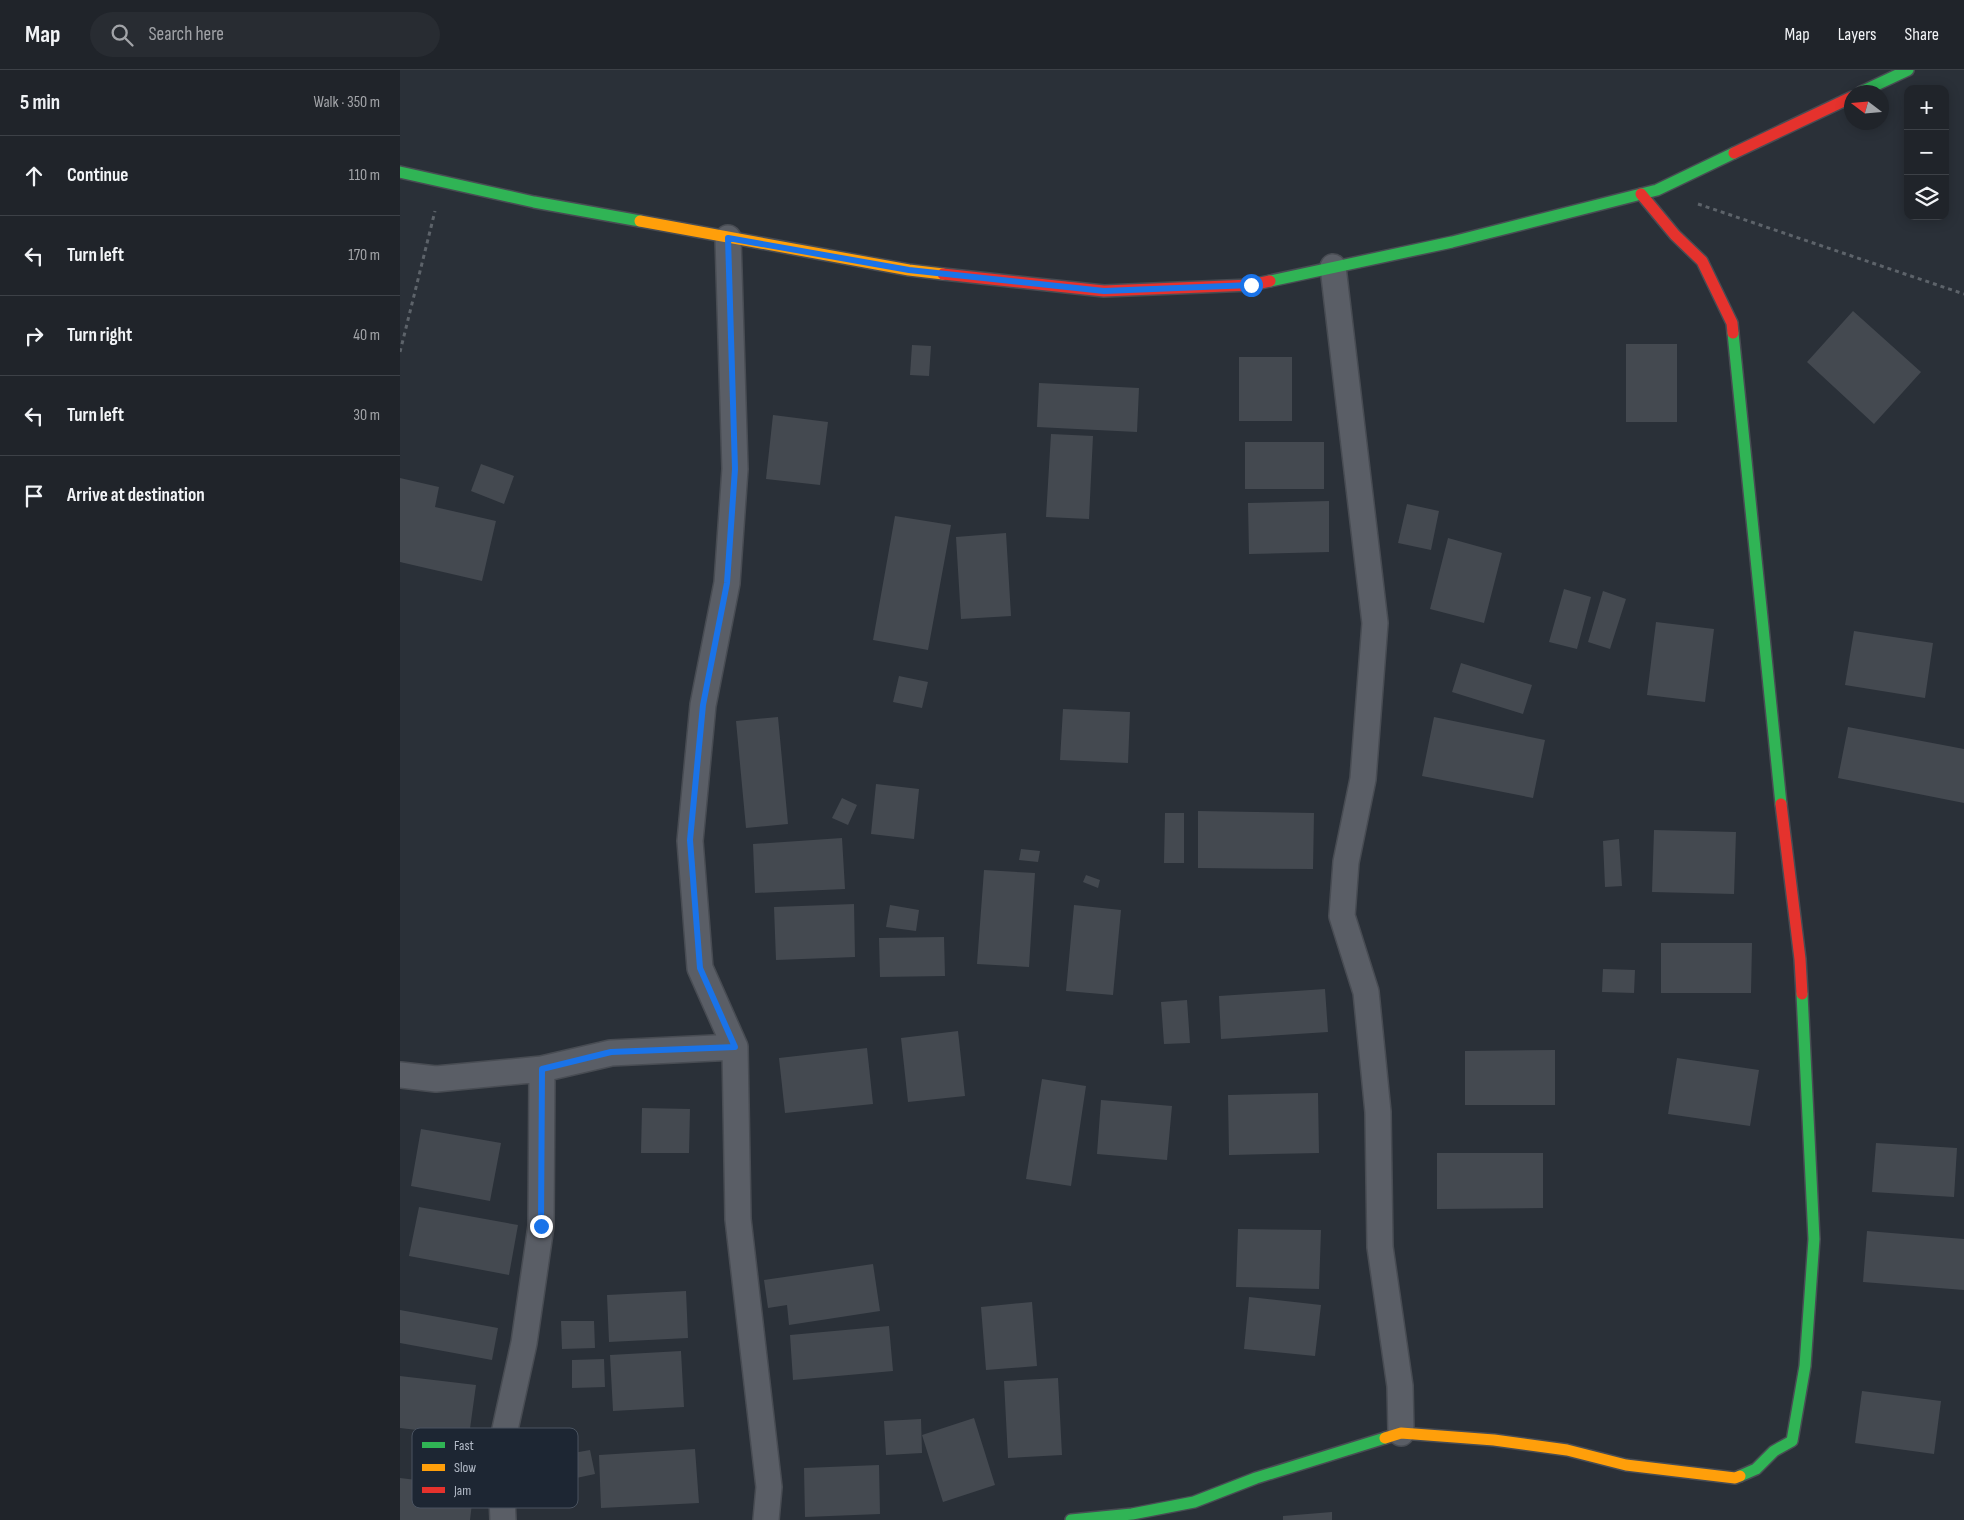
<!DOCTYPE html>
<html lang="en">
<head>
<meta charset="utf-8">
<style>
	:root { --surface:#20242a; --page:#282c32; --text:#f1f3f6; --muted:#a2a4a8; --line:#3d4147 }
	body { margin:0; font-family:"Sofia Sans Condensed",sans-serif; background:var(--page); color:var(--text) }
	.controls { position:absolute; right:15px; top:15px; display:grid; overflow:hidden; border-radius:10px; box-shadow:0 2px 12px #0003 }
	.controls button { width:45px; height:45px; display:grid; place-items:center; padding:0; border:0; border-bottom:1px solid var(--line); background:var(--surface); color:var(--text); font:25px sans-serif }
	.compass { position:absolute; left:1444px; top:15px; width:45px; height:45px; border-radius:50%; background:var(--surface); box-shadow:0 2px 12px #0003; rotate:286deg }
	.stop { position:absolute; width:15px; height:15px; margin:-11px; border:4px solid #1a73e8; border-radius:50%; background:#fff }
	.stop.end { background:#1a73e8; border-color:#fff; box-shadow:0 1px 5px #0008 }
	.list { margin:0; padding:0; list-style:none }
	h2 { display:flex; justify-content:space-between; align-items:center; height:65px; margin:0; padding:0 20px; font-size:21px }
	h2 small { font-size:16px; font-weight:400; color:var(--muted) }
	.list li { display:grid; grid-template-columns:32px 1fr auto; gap:15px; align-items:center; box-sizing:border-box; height:80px; padding:0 20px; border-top:1px solid var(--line) }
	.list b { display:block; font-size:19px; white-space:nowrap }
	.list em { font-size:16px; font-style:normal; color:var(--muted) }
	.icon { flex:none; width:28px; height:28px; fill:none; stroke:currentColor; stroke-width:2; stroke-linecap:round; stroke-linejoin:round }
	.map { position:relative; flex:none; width:1564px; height:1450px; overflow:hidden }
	header { display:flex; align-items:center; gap:30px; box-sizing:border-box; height:70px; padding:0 25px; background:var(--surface); border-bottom:1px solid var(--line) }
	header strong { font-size:24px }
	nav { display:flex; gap:28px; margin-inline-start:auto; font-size:18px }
	.search { width:350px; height:45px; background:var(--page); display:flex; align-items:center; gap:12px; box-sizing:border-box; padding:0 18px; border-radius:28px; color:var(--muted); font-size:19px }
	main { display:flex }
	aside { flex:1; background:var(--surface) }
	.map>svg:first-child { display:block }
	.building { fill:#444950 }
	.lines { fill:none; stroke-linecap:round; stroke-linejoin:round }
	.street-casing { stroke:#484c53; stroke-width:28 }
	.fast-casing { stroke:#484c53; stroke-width:14 }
	.slow-casing { stroke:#484c53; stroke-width:14 }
	.jam-casing { stroke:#484c53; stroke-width:14 }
	.path { stroke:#5d636a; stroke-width:3; stroke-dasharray:4 4; stroke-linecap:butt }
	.street { stroke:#5a5e66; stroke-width:25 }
	.fast { stroke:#30b455; stroke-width:11 }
	.slow { stroke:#ff9f0a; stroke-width:11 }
	.jam { stroke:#e5322d; stroke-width:11 }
	.route { stroke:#1a73e8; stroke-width:6 }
	.key { fill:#1d2633; stroke:#4a5360; stroke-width:1 }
	.key-label { font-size:14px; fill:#b4bcc9 }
</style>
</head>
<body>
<header>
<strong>Map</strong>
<div class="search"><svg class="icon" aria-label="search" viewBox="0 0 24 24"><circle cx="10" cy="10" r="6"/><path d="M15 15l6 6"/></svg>Search here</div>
<nav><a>Map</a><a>Layers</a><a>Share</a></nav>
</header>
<main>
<aside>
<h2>5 min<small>Walk · 350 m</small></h2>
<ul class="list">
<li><svg class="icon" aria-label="ahead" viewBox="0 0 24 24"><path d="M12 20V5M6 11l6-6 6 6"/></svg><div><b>Continue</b></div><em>110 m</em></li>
<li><svg class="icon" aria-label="left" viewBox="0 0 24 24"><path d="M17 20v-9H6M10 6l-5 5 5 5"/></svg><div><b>Turn left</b></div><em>170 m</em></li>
<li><svg class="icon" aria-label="right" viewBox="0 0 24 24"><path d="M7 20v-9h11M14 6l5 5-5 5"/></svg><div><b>Turn right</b></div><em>40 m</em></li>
<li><svg class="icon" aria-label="left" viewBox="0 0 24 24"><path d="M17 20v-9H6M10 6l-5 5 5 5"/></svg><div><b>Turn left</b></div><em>30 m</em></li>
<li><svg class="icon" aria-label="arrive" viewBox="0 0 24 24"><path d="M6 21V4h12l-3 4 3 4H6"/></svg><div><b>Arrive at destination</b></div></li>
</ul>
</aside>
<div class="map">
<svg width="1564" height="1450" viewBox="0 0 1564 1450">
	<rect width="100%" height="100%" fill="#2a3038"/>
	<path class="building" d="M1453,241L1521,302L1474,354L1407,292Z
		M1226,274H1277V352H1226Z
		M512,275L531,276L529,306L510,305Z
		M839,287H892V351H839Z
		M639,313L739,318L737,362L637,357Z
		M373,345L428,352L420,415L366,409Z
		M651,364L693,366L689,449L646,447Z
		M845,372H924V419H845Z
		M81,394L114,406L104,434L71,421Z
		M0,408L39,417L35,437L96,451L82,511L0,492Z
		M929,431V482L849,484L848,433Z
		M1007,434L1039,441L1031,480L998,473Z
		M495,446L551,455L528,580L473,570Z
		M606,463L611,546L561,549L556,467Z
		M1048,468L1102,483L1084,553L1030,539Z
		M1164,519L1191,527L1177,579L1149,572Z
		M1203,521L1226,529L1210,579L1188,572Z
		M1256,552L1314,559L1305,632L1247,625Z
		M1454,561L1533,573L1525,628L1445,615Z
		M1061,593L1132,615L1123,644L1052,622Z
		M499,606L528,612L522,638L493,632Z
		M663,639L730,642L728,693L660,690Z
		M378,647L388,754L346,758L336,651Z
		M1034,647L1145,670L1133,728L1022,706Z
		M1448,657L1564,679V733L1438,708Z
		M476,714L519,719L514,769L471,764Z
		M442,728L457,735L448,755L432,748Z
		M798,741L914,743L913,799L798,798Z
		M765,743H784V793H764Z
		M1254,760L1336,762L1334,824L1252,822Z
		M442,768L445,819L355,823L353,774Z
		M1219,769L1222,816L1205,817L1203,771Z
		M621,779L640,781L638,792L619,790Z
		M584,800L635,803L629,897L577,894Z
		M686,805L700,810L698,818L683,812Z
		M454,834L455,887L376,890L374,837Z
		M490,835L519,840L516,861L486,857Z
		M674,835L721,840L713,925L666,921Z
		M544,867L545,906L480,907L479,868Z
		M1261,873H1352L1351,923H1261Z
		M1203,899L1235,900L1234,923L1202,922Z
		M925,919L928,962L821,969L819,926Z
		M787,930L790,973L764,974L761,932Z
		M558,961L565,1026L508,1032L501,968Z
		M467,978L473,1034L385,1043L379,988Z
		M1155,980V1035H1065V981Z
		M1277,988L1359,1000L1350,1056L1268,1044Z
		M642,1009L686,1016L671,1116L626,1109Z
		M918,1023L919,1083L829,1085L828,1025Z
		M701,1030L772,1036L767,1090L697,1084Z
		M242,1038L290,1039L289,1083H241Z
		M21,1059L101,1073L90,1131L11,1116Z
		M1476,1073L1557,1078L1554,1127L1472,1122Z
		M1037,1083H1143V1138L1037,1139Z
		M19,1137L118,1155L109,1205L9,1186Z
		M838,1159L921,1160L919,1219L836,1217Z
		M1467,1161L1564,1169V1220L1463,1212Z
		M473,1194L480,1241L389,1255L387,1235L368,1238L364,1210Z
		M286,1221L288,1268L209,1272L207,1225Z
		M849,1227L921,1235L915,1286L844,1279Z
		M632,1232L637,1296L586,1300L581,1237Z
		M0,1240L98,1258L92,1290L0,1273Z
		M161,1251H194L195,1278L162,1279Z
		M489,1256L493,1301L393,1310L390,1265Z
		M281,1281L284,1337L213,1341L210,1285Z
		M204,1289L205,1317L172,1318V1290Z
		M0,1306L76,1315L69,1366L0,1358Z
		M658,1308L662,1385L608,1388L604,1311Z
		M1462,1321L1541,1331L1534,1384L1455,1373Z
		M574,1348L595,1415L543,1432L522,1365Z
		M521,1349L522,1383L486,1385L484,1351Z
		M295,1379L299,1433L201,1438L199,1385Z
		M190,1380L195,1404L167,1410L162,1385Z
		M479,1395L480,1444L405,1447L404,1398Z
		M0,1408L74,1417L70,1450H0Z
		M932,1442V1450H883V1446Z"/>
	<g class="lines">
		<g class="street-casing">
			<path id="street" d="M328,168L335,399L327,513L303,635L290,771L300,898L335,977L338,1149L369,1417L366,1450
				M933,197L975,553L963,709L946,792L942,846L966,922L978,1042L980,1177L1000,1316L1001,1363
				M0,1005L36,1009L142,999L211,983L335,977
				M103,1450L100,1382L124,1273L141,1156L142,999"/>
		</g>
		<g class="fast-casing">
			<path id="fast" d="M1461,22L1508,0
				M0,102L134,132L240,151
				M870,211L1052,172L1257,120L1334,83
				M1333,263L1381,734
				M1340,1406L1356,1399L1374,1381L1392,1371L1405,1296L1414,1169L1402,924
				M671,1450L732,1444L794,1432L856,1408L985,1368"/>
		</g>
		<g class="slow-casing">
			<path id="slow" d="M240,151L509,200L543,204
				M985,1368L1001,1363L1094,1370L1167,1380L1226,1395L1335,1408L1340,1406"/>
		</g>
		<g class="jam-casing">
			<path id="jam" d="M1334,83L1452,27
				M1241,124L1275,165L1302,191L1332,253L1333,263
				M543,204L704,221L851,215L870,211
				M1381,734L1400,889L1402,924"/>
		</g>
		<path class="path" d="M1298,134L1564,224
			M0,282L35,141"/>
		<use href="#street" class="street"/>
		<use href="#fast" class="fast"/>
		<use href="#slow" class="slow"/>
		<use href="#jam" class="jam"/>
	</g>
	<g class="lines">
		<path class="route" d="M141,1156L142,999L211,982L335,977L300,898L290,770L303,635L327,513L335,399L328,168L509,200L704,221L851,215"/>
	</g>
	<rect x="12" y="1358" width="166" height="80" rx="8" class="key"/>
	<rect x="22" y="1372" width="23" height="6" fill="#30b455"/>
	<rect x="22" y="1394" width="23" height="7" fill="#ff9f0a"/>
	<rect x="22" y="1417" width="23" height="6" fill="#e5322d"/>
	<g class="key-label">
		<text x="54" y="1380">Fast</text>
		<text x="54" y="1402">Slow</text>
		<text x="54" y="1425">Jam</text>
	</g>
</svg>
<div class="controls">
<button>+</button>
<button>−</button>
<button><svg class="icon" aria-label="layers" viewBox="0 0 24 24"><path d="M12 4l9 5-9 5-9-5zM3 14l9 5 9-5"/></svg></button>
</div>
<svg class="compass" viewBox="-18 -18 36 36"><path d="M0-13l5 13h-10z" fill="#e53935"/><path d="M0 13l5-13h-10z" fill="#a2a4a8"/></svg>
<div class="stop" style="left:851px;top:215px"></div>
<div class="stop end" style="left:141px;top:1156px"></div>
</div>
</main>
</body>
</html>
